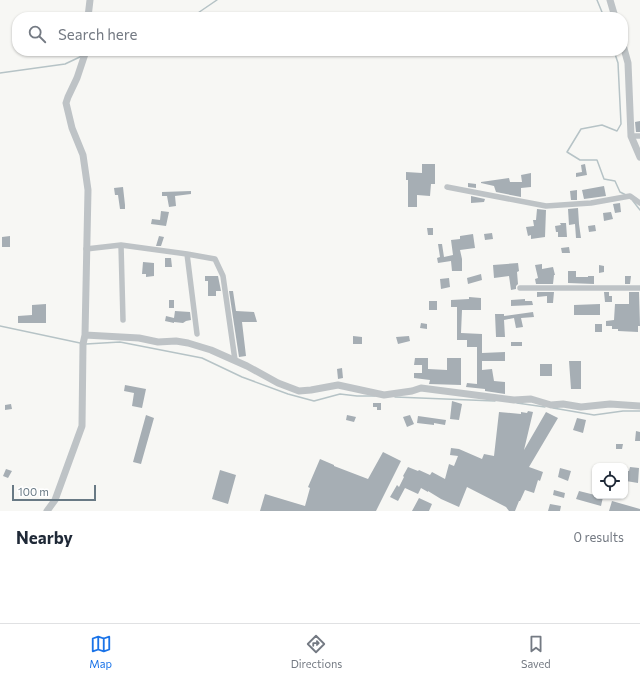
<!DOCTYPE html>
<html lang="en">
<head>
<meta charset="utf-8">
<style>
	:root { --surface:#fff; --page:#f2f2f3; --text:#1f2937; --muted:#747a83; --line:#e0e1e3; --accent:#1a73e8 }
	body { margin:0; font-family:Commissioner,sans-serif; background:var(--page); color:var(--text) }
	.controls { position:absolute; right:12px; bottom:12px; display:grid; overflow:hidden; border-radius:8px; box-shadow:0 1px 3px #0004 }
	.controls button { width:36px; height:36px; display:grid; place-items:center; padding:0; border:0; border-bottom:1px solid var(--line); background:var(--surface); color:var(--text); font:20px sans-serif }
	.scale { position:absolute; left:12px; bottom:10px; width:84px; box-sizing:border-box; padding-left:4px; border:2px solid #687984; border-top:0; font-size:11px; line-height:14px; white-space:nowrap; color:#687984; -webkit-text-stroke:3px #fff; paint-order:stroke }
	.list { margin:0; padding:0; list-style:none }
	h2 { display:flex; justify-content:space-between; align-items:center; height:52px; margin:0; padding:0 16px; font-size:17px }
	h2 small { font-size:13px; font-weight:400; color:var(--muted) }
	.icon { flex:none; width:22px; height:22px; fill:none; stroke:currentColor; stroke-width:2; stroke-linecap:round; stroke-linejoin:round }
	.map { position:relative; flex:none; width:640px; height:511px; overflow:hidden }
	.search { position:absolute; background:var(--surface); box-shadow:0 1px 3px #0004; left:12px; right:12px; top:12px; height:44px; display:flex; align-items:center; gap:10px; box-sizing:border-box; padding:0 14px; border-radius:16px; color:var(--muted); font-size:15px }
	.sheet { height:112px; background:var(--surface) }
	nav { display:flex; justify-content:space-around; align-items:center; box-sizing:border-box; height:56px; border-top:1px solid var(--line); background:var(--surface); font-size:11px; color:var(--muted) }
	nav a { display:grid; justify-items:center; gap:2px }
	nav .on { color:var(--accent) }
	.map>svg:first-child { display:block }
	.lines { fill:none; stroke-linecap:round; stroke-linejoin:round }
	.stream { stroke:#b6c3c6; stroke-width:1.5 }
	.building { fill:#a6aeb4 }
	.minor { stroke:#bec3c6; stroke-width:5.5 }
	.tertiary { stroke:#bec3c6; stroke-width:7 }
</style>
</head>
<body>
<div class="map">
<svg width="640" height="511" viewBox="0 0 640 511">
	<rect width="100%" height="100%" fill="#f7f7f4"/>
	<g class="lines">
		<path class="stream" d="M597,0L604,17
			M192,17L217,0
			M614,51L618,63L621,124L617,131L602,125L581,129L567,152L580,160H597L604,179L615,181L620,192L626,195
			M89,53L93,51
			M0,73L65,64L82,56
			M633,201L640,210
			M0,326L80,343
			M86,344L120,342L202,358L242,377L288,394L314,401L340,394L357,396H375
			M395,397L495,401
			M517,403L545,407
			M553,408L594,415L623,411H640"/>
	</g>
	<path class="building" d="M640,121V132H636L635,122Z
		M422,164H435V184H431L430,196L417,195V207H408V180H406V172L422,173Z
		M585,164L587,175L576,177V173L582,172L581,165Z
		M531,173V187L521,188V197L496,192L494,186L481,183V182L509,178L510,182H522L521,175Z
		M468,183L476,184V188L468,187Z
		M604,186L606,196L584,199L582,190Z
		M123,187L125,205V209H120L118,195H115L114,188Z
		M577,190V200H571L570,191Z
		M191,191V194L175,196L176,206L169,207L167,196H162V192Z
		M471,196L485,199L484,202L471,203Z
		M620,203L621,212L615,213L613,204Z
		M578,208L579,224L581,238H576L575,224L569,225L568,209Z
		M537,209L546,210L545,237L531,239V235L528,236L526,227L534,226L533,220H536Z
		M161,211L169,212L166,226L151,224L152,219L160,220Z
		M611,212L613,219L604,221L603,213Z
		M560,223H566L567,237H558V232H556L555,226L561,225Z
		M595,225L596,231L589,232L588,226Z
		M427,228H433V235H428Z
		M492,233L493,239L485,240L484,234Z
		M473,234L475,248L460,250L462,259V271H452L451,261L438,263L437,258L440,257L438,244H442L444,257L453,255L451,240L460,239V236Z
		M10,236V247H2V237Z
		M159,236L164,237L161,246H156Z
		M569,247L570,253H562L561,248Z
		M165,258H171L172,267H165Z
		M143,262L154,263V276L146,277V274H142Z
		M518,263L519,271L517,272L518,284L516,286V289L511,290L509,276L494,278L493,265Z
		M542,264V269L553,267L555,275H554L553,284H536L535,279L538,278L535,265Z
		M599,265L604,266V272L599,273Z
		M568,271H576V277H588V276H594V284L568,283Z
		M481,274L482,280L468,284L467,278Z
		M205,276H218L221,291H216V296H208V281H205Z
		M625,276H631L630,284H625Z
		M449,278L450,287L441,289L440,279Z
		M229,291H233L236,311L254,312L257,322H242L246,356L239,357Z
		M537,292H554L553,303H547V296L537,297Z
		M604,292H609V296H612V302H605Z
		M629,292H639L640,326H638V332L618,331V329H612V326H606V321L614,320L615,304H629Z
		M469,297L481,298V310H462L461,333L482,334V353L505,352V361H482V370L492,369L494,381L505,382V394L485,391V389L466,387L467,383L477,384V347H467V340H457V307H451V300L469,299Z
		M525,299V301H532L533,305L511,306V300Z
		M169,300H174V308H169Z
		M429,301H437V310H429Z
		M46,304V323H18V316L32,315V305Z
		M600,304V315H574V305Z
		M175,311L190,312L191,320L186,321L183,323L174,322V323L165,321L166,316L174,318Z
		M533,312L534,317L521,318L523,327L516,328L514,318L504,320L505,337H496L495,314H504V316Z
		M421,323L427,324V329L420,328Z
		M595,324H602V332H595Z
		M353,336L362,337V344H353Z
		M409,336L410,341L398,344L396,337Z
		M511,342H522V346H511Z
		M415,358H428V369L447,370V358H461V385L429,384L430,380L414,378V373H422V365H414Z
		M569,361H581V389H571Z
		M540,364H552V376H540Z
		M342,368L343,378L338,379L337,369Z
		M125,385L146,389L142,408L132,406L134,393L124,391Z
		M452,401L462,404L459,420L450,419Z
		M373,403H381V410H377V407H373Z
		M11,404L12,409L5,410V405Z
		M528,411L533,412L524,450L546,412L558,418L529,467L543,472L540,481L538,480L534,493L525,490L520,501H519L515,511H509L506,507L467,487L459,507L441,499L428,491V492L421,488L418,494L405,488L398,501L390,497L397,485L399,487L404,477L403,476L408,467L418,471L419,470L430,475L432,472L445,479L449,464L454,466L458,456L450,455L451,448L459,449L482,459L484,454L494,456L499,412L521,414V412L527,413Z
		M146,415L154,418L141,464L133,462Z
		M347,415L356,417L354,422L346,420Z
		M410,415L414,424L407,427L403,417Z
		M418,416L446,420L445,425L434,423V425L417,423Z
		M577,418L586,420L583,433L573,430Z
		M636,431L640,432V441H635Z
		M616,444H623L622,449H616Z
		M383,452L401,461L376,511H260L265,494L305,506L310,488L308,487L320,459L334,465V466L368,479Z
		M630,467L639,468L638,483L626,481L627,471H629Z
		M560,468L571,471L568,481L558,477Z
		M6,469L12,471L8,478L3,476Z
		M220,470L236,475L228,504L212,499Z
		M554,490L565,493L564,498L553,495Z
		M579,491L603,497L601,506L576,499Z
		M419,498L432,504L429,511H412Z
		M612,501L640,509V511H609Z
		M550,504L561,506L560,511H548Z"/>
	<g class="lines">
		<path class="minor" d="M631,136H640
			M447,187L546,206L591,203L630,196L640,203
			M121,245L123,320
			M86,249L121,245L187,254L215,259L223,276L235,360
			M187,254L197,334
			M520,288H640"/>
		<path class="tertiary" d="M610,0L615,17
			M88,17L90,0
			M623,45L628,63L631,136L640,157
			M85,335L139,338L158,342L176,341L188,343L211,350L247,366L278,383L299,391L311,390L338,385L384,395L412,391L421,388L514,400L531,399L551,405L563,404L581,407L610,404L640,406
			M47,511L55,500L82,426L83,344L85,335L88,190L83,155L72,128L66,103L68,97L77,78L86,51"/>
	</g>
</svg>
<div class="controls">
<button><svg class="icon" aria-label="locate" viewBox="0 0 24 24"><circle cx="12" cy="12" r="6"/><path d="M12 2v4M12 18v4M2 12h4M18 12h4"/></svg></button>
</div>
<div class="scale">100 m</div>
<div class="search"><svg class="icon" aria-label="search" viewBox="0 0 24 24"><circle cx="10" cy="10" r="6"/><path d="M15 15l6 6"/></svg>Search here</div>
</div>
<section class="sheet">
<h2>Nearby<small>0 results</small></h2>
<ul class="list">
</ul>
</section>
<nav>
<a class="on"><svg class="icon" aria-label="map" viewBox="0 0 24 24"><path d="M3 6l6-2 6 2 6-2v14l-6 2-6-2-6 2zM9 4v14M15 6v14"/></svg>Map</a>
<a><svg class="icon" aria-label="directions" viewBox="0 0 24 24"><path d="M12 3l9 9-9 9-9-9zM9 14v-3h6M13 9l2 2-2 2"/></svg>Directions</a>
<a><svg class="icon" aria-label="saved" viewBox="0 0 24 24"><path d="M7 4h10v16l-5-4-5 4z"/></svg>Saved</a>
</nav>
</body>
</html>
